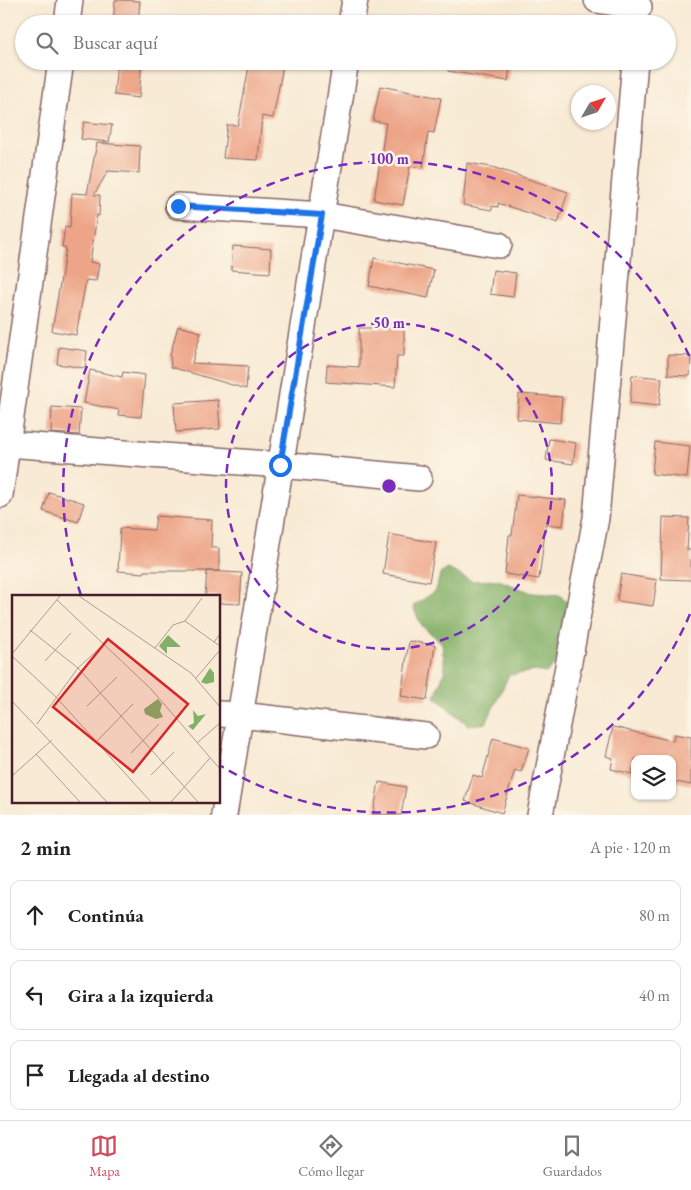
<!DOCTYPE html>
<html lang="es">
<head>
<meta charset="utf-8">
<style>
	:root { --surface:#fff; --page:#f2f2f2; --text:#222; --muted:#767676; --line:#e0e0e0; --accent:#d1495b }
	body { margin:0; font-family:"EB Garamond",serif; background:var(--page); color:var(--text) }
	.controls { position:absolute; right:15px; bottom:15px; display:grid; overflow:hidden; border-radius:10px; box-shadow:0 1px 4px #0004 }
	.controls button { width:45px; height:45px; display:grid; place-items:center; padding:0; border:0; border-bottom:1px solid var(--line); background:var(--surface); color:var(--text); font:25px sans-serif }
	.compass { position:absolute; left:571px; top:85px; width:45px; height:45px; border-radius:50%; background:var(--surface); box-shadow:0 1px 4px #0004; rotate:51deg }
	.stop { position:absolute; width:15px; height:15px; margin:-11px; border:4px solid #1a73e8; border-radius:50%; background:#fff }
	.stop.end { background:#1a73e8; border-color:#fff; box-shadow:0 1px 5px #0008 }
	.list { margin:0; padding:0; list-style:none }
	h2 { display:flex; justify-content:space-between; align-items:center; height:65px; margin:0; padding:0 20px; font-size:21px }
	h2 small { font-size:16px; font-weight:400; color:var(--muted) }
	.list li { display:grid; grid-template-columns:32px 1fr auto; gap:15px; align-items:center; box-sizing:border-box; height:70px; margin:0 10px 10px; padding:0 10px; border:1px solid var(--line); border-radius:10px }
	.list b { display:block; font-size:19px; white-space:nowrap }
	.list em { font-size:16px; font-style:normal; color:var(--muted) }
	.icon { flex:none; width:28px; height:28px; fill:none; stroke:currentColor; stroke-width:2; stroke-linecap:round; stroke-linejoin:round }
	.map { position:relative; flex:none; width:691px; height:815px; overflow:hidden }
	.search { position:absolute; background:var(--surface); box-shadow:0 1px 4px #0004; left:15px; right:15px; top:15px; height:55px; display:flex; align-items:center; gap:12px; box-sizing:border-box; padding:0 18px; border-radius:28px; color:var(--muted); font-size:19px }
	.sheet { height:305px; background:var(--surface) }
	nav { display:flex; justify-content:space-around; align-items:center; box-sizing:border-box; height:70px; border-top:1px solid var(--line); background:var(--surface); font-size:14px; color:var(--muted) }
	nav a { display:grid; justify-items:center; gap:2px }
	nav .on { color:var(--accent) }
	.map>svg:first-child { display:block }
	.forest { fill:#83b068; stroke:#66684a }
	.building { fill:#eda487 }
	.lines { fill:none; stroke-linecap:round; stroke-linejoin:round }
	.minor-casing { stroke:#876666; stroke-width:28 }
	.minor { stroke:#fff; stroke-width:25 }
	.route { stroke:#1a73e8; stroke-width:6 }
	.ring { fill:none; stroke:#7b2cbf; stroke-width:2.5; stroke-dasharray:9 6 }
	.inset-road { fill:none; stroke:#b29990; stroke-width:1 }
	.view { fill:#d62828; fill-opacity:0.15; stroke:#d62828; stroke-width:2.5 }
	.inset-edge { fill:none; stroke:#4a1f2b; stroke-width:2.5 }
	.centre { fill:#7b2cbf; stroke:#fcf5e5; stroke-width:2.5 }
	.ring-label { font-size:15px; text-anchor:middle; font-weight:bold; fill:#7b2cbf; stroke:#fcf5e5; stroke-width:5; stroke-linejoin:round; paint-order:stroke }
</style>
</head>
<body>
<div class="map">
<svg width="691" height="815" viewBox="0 0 691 815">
	<rect width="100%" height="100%" fill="#fcf5e5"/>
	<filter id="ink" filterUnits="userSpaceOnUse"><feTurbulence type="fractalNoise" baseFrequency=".02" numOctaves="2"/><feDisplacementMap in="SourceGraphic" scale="10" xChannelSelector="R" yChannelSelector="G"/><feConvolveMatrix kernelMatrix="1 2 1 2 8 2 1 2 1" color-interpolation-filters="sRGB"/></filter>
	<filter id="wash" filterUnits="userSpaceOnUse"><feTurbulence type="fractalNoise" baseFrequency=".0096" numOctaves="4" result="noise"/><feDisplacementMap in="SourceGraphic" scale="20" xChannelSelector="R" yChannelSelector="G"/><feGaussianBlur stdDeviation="1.12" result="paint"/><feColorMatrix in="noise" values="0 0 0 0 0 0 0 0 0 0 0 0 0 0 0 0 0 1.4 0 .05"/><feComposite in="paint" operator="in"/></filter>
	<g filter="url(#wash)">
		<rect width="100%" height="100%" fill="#f8ead4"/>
		<path class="forest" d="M448,569L472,581L498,580L532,593L560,595L572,607L558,660L546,673L535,671L509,675L486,723L468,725L435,697L445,670L442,643L421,625L413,606L436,591L440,574Z"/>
		<g id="blocks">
			<path class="building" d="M115,0L140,1L138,24H113Z
				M117,61H142L139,98L114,95Z
				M250,61H284L273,118L262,116L258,160L223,158L227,125H238Z
				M449,61H511L508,81L448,71Z
				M380,86L441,98L434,133L428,132L423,168L410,166L403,205L374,200L386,123L373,121Z
				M84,122L112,125L109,142L81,139Z
				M97,143L140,146L139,173L108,171L94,195H100L99,216L97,215L90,262L99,264L96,281L86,280L76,335L52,331L66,248L62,247L65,227L70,228L72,193L87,194Z
				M467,163L492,167L568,192L558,223L498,203V207L492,206V210L463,205Z
				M233,246L271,249L270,273L231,270Z
				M374,258L434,270L428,298L369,286Z
				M493,270L516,273L513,297L490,294Z
				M178,326L201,332L192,363L248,366L246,389L171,367L170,355Z
				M359,328H404V356H397L395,387L326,382L327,365L359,367Z
				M59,347L87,351L85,368L57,364Z
				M668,355L691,356L690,376L668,375Z
				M90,370L122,377L123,372L145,375L141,417L118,415L119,410L84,403Z
				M632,375L662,378L659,406L630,403Z
				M519,394L562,397L560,423L517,419Z
				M218,400L220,429L176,432L174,403Z
				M52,407L81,409L79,435L51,433Z
				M549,439L576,443L573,464L546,460Z
				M655,442L690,446L687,478L652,474Z
				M49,492L84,503L78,522L43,511Z
				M517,495L566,500L563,526L546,524L539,579L505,574L509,535H512Z
				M156,516L212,520L211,548H219V571H144V573L118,571L120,528L154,530Z
				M663,517L689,518L687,550H691V580L661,579Z
				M389,534L436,543L429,582L383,574Z
				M207,571L242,573L240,604L219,603V596H205Z
				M621,574L657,580L653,606L617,601Z
				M409,641L435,645L427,700L401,696Z
				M613,727L673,741L674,734L691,737V785L672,781V759H635L632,774L611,769L613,758L606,756Z
				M493,738L529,748L521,772L515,770L502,813L465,801L473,775L482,778Z
				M379,782L406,787L401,815H373Z"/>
		</g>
	</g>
	<g filter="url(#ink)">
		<use href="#blocks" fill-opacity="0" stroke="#876666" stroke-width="1"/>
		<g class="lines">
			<g class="minor-casing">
				<path id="minor" d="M597,0L639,7
					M67,24L70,0
					M351,24L355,0
					M178,206L322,215L499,245
					M8,444L280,465L419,478
					M0,495L61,61
					M219,714L240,715L426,736
					M224,815L346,61
					M540,815L596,518L635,61"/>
			</g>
			<use href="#minor" class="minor"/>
		</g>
	</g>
	<g class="lines" filter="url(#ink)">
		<path class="route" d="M178,206L322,215L280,465"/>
	</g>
	<g class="ring">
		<circle cx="389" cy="486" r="163"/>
		<path d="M690 614A327 327 0 0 1 221 766M81 595A327 327 0 0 1 690 358"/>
	</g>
	<g transform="translate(12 595)">
		<rect width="208" height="208" fill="#f8ead4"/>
		<path d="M156,40L169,52H155V59L147,51ZM198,73L202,78V87L194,89L189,87ZM146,104L150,109L148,116L151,122L144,124L133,119L132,114ZM181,115L186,121L194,119L181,135L176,131L182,128Z" fill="#83b068"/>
		<path class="inset-road" d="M67,1L179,78L208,112M45,5L139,94L208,174M173,26L202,47M18,35L66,73L186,207M208,39L202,47L208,51M143,53L161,30L173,26L190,3M0,59L48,1M0,61L43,101L139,207M33,66L59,38M184,83L208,55M0,106L95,207M75,111L105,82M25,129L66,73L92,49M85,146L121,109M185,148L208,128M119,158L147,129M24,159L68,207M139,180L162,157M0,181L40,145M159,207L198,163"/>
		<path class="view" d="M96,44L176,109L121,177L41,112Z"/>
		<rect width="208" height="208" class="inset-edge"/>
	</g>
	<circle cx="389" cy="486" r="8" class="centre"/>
	<g class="ring-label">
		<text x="389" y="164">100 m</text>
		<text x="389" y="328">50 m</text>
	</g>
</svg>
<div class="controls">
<button><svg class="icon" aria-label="layers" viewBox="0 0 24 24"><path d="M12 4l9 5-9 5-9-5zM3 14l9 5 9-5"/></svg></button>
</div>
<svg class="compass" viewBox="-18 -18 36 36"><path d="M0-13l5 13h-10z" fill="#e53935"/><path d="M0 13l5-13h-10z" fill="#767676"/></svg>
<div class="stop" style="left:280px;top:465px"></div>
<div class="stop end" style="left:178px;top:206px"></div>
<div class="search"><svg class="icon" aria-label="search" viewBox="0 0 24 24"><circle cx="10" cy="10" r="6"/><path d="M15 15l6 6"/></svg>Buscar aquí</div>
</div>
<section class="sheet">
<h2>2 min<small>A pie · 120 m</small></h2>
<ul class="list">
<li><svg class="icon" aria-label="ahead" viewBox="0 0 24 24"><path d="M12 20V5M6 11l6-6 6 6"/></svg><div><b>Continúa</b></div><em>80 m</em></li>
<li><svg class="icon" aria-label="left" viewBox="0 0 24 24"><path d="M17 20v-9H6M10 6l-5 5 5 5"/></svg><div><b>Gira a la izquierda</b></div><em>40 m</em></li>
<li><svg class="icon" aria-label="arrive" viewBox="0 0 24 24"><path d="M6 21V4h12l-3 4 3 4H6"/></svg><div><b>Llegada al destino</b></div></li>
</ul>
</section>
<nav>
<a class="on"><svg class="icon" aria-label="map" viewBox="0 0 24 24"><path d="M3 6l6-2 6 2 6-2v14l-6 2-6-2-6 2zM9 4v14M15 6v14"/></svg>Mapa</a>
<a><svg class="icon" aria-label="directions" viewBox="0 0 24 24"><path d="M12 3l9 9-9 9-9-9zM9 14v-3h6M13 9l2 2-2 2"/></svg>Cómo llegar</a>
<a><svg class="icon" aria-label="saved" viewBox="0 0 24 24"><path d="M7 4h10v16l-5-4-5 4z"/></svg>Guardados</a>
</nav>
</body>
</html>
